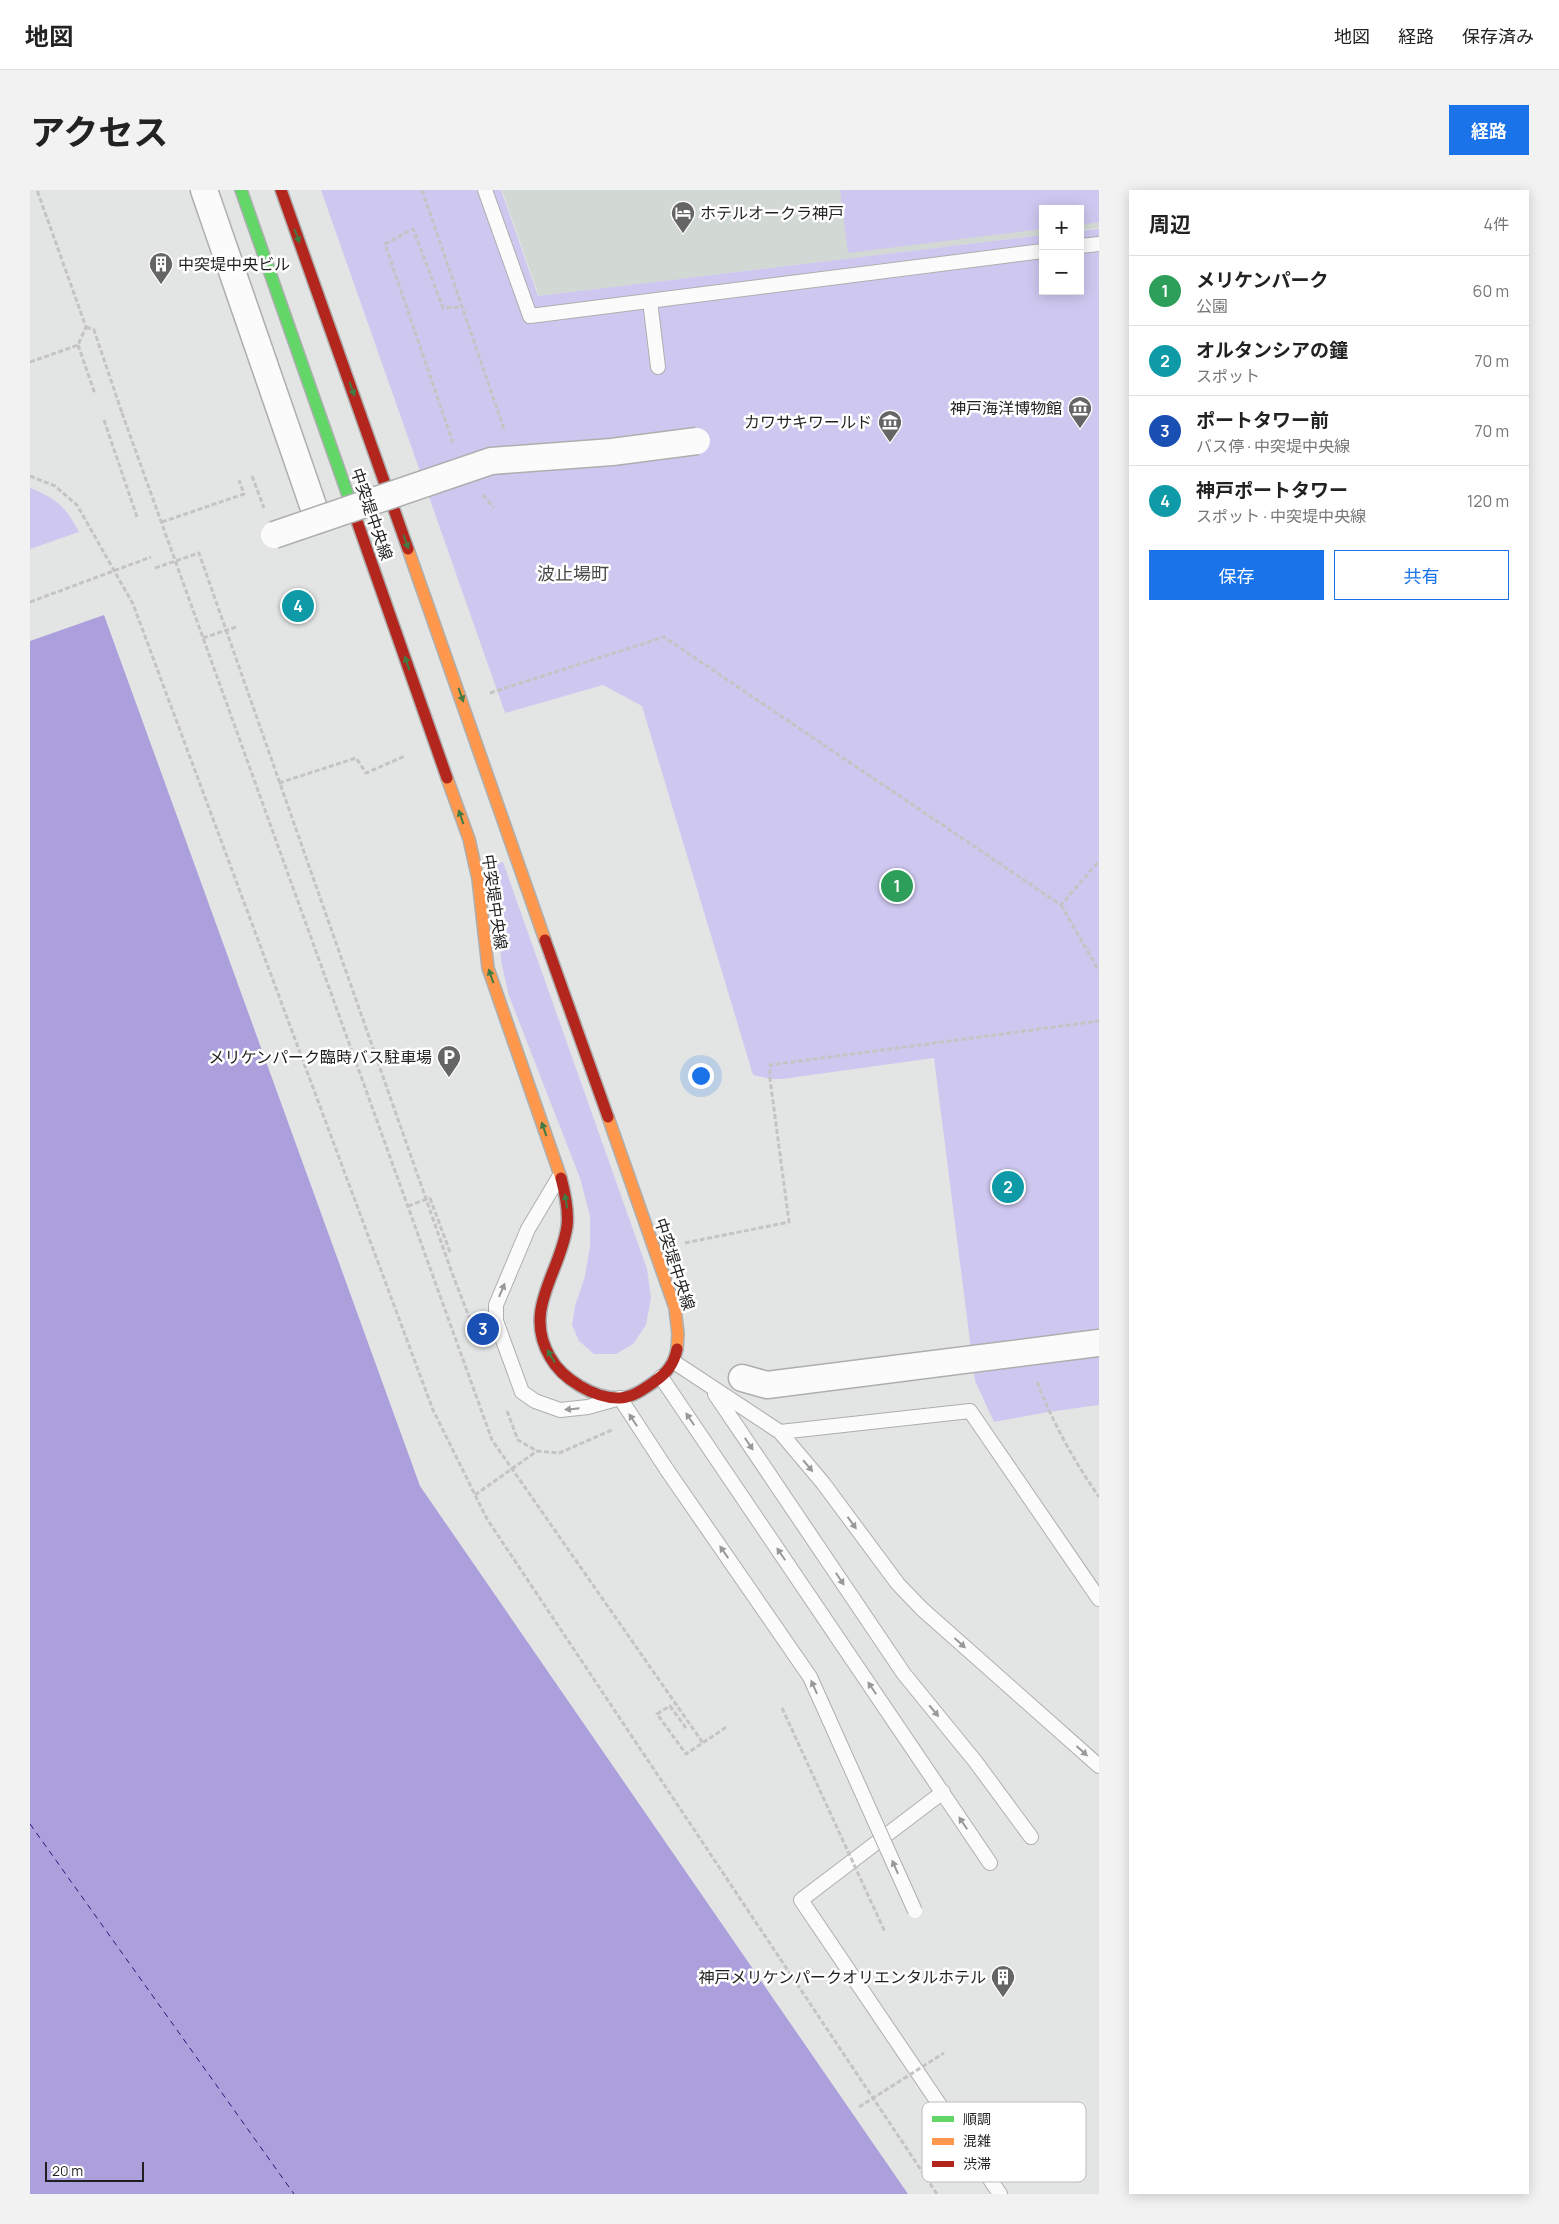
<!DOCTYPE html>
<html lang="ja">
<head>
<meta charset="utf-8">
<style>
	:root { --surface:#fff; --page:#f2f2f2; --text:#222; --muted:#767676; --line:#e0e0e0; --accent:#1a73e8 }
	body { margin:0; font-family:Manrope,"Noto Sans JP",sans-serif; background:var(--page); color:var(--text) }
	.controls { position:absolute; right:15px; top:15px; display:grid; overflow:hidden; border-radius:0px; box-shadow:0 2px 12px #0003 }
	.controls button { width:45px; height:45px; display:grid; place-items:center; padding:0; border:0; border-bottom:1px solid var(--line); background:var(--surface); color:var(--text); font:25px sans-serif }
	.scale { position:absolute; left:15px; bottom:12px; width:99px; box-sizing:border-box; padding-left:5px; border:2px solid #1f201f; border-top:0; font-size:14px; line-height:18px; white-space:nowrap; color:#1f201f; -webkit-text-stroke:4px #fff; paint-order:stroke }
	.you { position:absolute; left:670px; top:885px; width:18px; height:18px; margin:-12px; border:4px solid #fff; border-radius:50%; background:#1a73e8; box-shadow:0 0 0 8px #1a73e833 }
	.badge { display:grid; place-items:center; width:32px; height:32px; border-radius:50%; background:var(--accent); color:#fff; font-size:16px; font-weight:700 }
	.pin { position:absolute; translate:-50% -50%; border:2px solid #fff; box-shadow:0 1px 5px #0006 }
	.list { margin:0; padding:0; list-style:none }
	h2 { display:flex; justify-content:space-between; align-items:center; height:65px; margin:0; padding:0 20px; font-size:21px }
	h2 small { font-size:16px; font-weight:400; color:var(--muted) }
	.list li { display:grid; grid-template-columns:32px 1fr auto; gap:15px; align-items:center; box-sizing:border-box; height:70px; padding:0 20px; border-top:1px solid var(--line) }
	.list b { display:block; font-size:19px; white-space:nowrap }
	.list p { margin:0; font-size:16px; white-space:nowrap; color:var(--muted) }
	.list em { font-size:16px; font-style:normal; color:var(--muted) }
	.actions { display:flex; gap:10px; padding:15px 20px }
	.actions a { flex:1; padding:11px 0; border:1px solid var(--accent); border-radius:0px; text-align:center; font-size:18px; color:var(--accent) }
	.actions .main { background:var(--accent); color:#fff }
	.map { position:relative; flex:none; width:1069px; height:2004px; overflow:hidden; border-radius:0px }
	header { display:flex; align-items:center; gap:30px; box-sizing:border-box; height:70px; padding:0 25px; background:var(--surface); border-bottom:1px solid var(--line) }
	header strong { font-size:24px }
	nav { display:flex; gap:28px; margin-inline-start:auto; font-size:18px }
	.intro { display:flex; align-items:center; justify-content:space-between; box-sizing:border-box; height:120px; padding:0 30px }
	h1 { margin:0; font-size:35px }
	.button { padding:12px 22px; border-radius:0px; background:var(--accent); color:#fff; font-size:18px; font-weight:700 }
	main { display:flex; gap:30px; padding:0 30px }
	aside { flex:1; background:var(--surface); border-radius:0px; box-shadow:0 2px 12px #0003 }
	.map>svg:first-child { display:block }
	.built { fill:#d2d8d3 }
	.green { fill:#cec8f0 }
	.water { fill:#aba0dc }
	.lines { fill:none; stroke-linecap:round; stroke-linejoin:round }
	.ferry { stroke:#370f78; stroke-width:1; stroke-dasharray:6 5; stroke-linecap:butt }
	.lane-casing { stroke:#adafae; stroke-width:16 }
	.street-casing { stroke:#adafae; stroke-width:29 }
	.fast-casing { stroke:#adafae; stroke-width:14 }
	.slow-casing { stroke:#adafae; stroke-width:14 }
	.jam-casing { stroke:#adafae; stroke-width:14 }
	.path { stroke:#c3c4c3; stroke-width:3; stroke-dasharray:5 2.5; stroke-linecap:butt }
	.lane { stroke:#fbfbfb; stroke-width:14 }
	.street { stroke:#fbfbfb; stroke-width:26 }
	.fast { stroke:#63d668; stroke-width:11 }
	.slow { stroke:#ff974d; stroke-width:11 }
	.jam { stroke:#b3261e; stroke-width:11 }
	.lane-bridge-casing { stroke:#adafae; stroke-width:16; stroke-linecap:butt }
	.street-bridge-casing { stroke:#adafae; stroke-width:29; stroke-linecap:butt }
	.path-bridge { stroke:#c3c4c3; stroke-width:3; stroke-dasharray:5 2.5; stroke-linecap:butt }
	.lane-bridge { stroke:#fbfbfb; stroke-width:14 }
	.street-bridge { stroke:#fbfbfb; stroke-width:26 }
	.oneway { fill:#417b44 }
	.oneway2 { fill:#989898 }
	.labels { text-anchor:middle; stroke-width:5; stroke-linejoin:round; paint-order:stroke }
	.poi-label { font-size:16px; fill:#1f201f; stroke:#fff; text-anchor:end }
	.street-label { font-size:16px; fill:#1f201f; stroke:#fff }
	.neighbourhood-label { font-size:18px; fill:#464947; stroke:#fff }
	.key { fill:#fff; stroke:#bcbcbc; stroke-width:1 }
	.key-label { font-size:14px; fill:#1f201f }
</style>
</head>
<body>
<header>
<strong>地図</strong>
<nav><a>地図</a><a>経路</a><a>保存済み</a></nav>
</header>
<div class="intro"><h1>アクセス</h1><a class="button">経路</a></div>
<main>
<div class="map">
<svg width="1069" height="2004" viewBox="0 0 1069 2004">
	<rect width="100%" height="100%" fill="#e3e5e4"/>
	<path class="built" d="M472,0H1069V38L1050,40V19H1013V45L509,106Z"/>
	<path class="green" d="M291,0H471L508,106L1013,45V101H1050V41L1069,39V1215L1018,1222L964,1232L945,1191L904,868L752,889H740L723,885L612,516L573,495L475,523Z
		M810,0H1069V32L1050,35V19H1013V39L818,63Z
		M0,298C26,308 36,317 49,342L0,359Z
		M473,672L617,1079L621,1108L616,1135L603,1154L586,1164H564L549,1151L542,1135L545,1116L555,1086L560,1056V1026L550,988L479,806L471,771L467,692L462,675Z"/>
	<path class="water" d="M74,425L390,1296L878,2004H0V451Z"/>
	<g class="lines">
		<path class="ferry" d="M0,1634L264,2004"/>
		<g class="lane-casing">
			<path id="lane" d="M455,0L500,126L1013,61
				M1050,56L1069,54
				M620,111L628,177
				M529,987L498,1039L466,1115V1131L492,1202L505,1211L530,1220L558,1217L590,1208L637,1280
				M644,1172L750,1242L793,1293L868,1394L892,1419L1069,1576
				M631,1187L960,1673
				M685,1204L874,1484L945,1571L1001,1647
				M750,1242L940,1221L1069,1409
				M913,1602L771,1710L970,2004"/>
		</g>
		<g class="street-casing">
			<path id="street" d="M174,0L288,330
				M712,1188L737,1195L1069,1153"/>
		</g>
		<g class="fast-casing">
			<path id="fast" d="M211,0L321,314"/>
		</g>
		<g class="slow-casing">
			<path id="slow" d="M378,359L515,750
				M417,588L439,649L448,689L458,778L531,988
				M578,927L645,1118L648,1144L647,1159"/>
		</g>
		<g class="jam-casing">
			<path id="jam" d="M251,0L378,359
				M321,314L417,588
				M515,750L578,927
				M531,988C535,1003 539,1020 537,1036C531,1082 492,1119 520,1167C532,1189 565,1209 590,1208C603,1207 614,1199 624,1192C637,1183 644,1174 647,1159"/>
		</g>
		<path class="path" d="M392,0L474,239
			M56,137L64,140L92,223
			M48,155L65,204
			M0,172L48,155L56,137L7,0
			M74,230L107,327
			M423,253L355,54L383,39L413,118L432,117
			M0,286L25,296L47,315L103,414L403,1220L457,1329L907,2004
			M222,286L234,318
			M453,305L464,318
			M132,332L214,304L209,290
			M125,378L169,363L422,1083L441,1132
			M0,412L121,367
			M460,503L634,447L1031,715L1069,671
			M249,593L326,568L336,583L375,566
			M1031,715L1069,781
			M400,1008L420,1062
			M655,1053L759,1032L740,889V875L1069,831
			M1007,1192C1023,1233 1044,1271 1069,1307
			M477,1221L488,1250L507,1261L529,1263L582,1240
			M445,1305L507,1261
			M656,1538L640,1516L627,1524L656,1564L698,1536"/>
		<use href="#lane" class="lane"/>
		<use href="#street" class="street"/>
		<use href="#fast" class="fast"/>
		<use href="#slow" class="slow"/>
		<use href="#jam" class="jam"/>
		<g class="lane-bridge-casing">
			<path id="lane-bridge" d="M637,1280L780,1487L885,1721"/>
		</g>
		<g class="street-bridge-casing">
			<path id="street-bridge" d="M244,345L461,271L582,262L667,251"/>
		</g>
		<path class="path-bridge" d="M92,223L462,1250L673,1553
			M173,448L206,437
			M378,1016L400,1008
			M752,1518L855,1742
			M829,1917L914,1863"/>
		<use href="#lane-bridge" class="lane-bridge"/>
		<use href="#street-bridge" class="street-bridge"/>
	</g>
	<defs><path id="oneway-solid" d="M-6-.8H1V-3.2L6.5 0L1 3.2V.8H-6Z" transform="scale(1.25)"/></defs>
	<g class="oneway">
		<use href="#oneway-solid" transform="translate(267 46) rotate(70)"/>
		<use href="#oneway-solid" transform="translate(322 199) rotate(70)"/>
		<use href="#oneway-solid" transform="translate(376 352) rotate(70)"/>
		<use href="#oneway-solid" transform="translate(377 473) rotate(-109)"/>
		<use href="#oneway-solid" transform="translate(431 505) rotate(70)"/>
		<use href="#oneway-solid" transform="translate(431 627) rotate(-109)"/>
		<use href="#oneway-solid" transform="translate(461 786) rotate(-109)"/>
		<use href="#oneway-solid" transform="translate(514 939) rotate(-109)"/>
		<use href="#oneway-solid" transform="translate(536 1011) rotate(-99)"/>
		<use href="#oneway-solid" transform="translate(521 1166) rotate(-121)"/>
	</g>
	<g class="oneway2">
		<use href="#oneway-solid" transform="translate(472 1100) rotate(-67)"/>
		<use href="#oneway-solid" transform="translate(542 1219) rotate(174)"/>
		<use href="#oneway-solid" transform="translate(660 1229) rotate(-124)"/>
		<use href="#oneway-solid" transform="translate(603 1230) rotate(-123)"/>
		<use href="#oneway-solid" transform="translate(719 1254) rotate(56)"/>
		<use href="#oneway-solid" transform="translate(778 1276) rotate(50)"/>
		<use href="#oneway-solid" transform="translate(822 1333) rotate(54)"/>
		<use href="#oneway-solid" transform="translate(694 1362) rotate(-125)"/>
		<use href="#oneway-solid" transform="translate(751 1364) rotate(-124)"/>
		<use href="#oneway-solid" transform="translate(810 1389) rotate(56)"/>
		<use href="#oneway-solid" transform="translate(930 1453) rotate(42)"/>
		<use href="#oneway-solid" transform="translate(784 1497) rotate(-114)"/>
		<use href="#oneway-solid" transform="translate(842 1498) rotate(-124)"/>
		<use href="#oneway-solid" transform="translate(904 1521) rotate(50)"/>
		<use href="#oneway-solid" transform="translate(1052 1561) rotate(42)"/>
		<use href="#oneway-solid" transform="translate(933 1633) rotate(-124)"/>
		<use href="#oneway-solid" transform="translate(865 1677) rotate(-114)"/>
	</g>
	<defs>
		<g id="hotel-pin" transform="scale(1.25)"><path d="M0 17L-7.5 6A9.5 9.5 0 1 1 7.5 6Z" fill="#646564" stroke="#fff"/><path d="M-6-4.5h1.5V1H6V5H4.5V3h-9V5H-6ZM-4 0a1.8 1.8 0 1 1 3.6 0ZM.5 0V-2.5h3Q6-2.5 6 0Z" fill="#fff"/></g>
		<g id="building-pin" transform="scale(1.25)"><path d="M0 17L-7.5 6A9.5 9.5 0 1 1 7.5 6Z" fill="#646564" stroke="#fff"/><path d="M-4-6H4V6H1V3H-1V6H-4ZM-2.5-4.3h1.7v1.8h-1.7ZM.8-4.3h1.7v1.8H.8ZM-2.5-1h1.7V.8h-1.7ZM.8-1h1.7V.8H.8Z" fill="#fff"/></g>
		<g id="museum-pin" transform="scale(1.25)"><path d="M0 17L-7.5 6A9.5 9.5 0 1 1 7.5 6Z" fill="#646564" stroke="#fff"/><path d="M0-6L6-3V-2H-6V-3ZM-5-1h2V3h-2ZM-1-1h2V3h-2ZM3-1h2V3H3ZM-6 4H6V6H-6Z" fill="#fff"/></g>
		<g id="parking-pin" transform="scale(1.25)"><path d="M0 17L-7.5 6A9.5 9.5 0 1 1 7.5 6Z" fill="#646564" stroke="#fff"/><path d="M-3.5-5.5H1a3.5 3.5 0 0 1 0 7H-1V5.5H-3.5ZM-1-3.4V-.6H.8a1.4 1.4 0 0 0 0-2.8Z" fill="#fff"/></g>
	</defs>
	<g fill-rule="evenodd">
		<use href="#hotel-pin" x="653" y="23"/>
		<use href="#building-pin" x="131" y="74"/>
		<use href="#museum-pin" x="1050" y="218"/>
		<use href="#museum-pin" x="860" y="232"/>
		<use href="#parking-pin" x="419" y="867"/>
		<use href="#building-pin" x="973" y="1787"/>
	</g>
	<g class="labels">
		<g class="poi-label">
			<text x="670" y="29" text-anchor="start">ホテルオークラ神戸</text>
			<text x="148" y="80" text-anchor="start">中突堤中央ビル</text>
			<text x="1032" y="224">神戸海洋博物館</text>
			<text x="842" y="238">カワサキワールド</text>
			<text x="402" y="873">メリケンパーク臨時バス駐車場</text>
			<text x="956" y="1793">神戸メリケンパークオリエンタルホテル</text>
		</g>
		<g class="street-label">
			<text transform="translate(342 324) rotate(71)" y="6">中突堤中央線</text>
			<text transform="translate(465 712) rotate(82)" y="6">中突堤中央線</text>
			<text transform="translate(645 1074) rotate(72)" y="6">中突堤中央線</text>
		</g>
		<g class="neighbourhood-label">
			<text x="543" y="390">波止場町</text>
		</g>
	</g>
	<rect x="892" y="1912" width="164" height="80" rx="8" class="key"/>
	<rect x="902" y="1926" width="22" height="6" fill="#63d668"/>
	<rect x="902" y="1948" width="22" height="7" fill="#ff974d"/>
	<rect x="902" y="1971" width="22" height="6" fill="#b3261e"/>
	<g class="key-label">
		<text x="933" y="1934">順調</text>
		<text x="933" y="1956">混雑</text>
		<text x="933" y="1979">渋滞</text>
	</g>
</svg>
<div class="controls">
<button>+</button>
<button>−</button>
</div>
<div class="scale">20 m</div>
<div class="you"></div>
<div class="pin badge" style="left:867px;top:696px;background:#2e9e5b">1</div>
<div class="pin badge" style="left:978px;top:997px;background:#0f9aa8">2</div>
<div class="pin badge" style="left:453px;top:1139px;background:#1a4fb4">3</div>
<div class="pin badge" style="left:268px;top:416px;background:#0f9aa8">4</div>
</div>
<aside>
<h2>周辺<small>4件</small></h2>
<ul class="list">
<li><span class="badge" style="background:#2e9e5b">1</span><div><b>メリケンパーク</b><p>公園</p></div><em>60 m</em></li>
<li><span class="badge" style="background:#0f9aa8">2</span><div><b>オルタンシアの鐘</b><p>スポット</p></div><em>70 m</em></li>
<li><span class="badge" style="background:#1a4fb4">3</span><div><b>ポートタワー前</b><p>バス停 · 中突堤中央線</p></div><em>70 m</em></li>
<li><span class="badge" style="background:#0f9aa8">4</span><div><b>神戸ポートタワー</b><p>スポット · 中突堤中央線</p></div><em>120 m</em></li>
</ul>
<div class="actions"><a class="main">保存</a><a>共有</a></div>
</aside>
</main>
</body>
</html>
